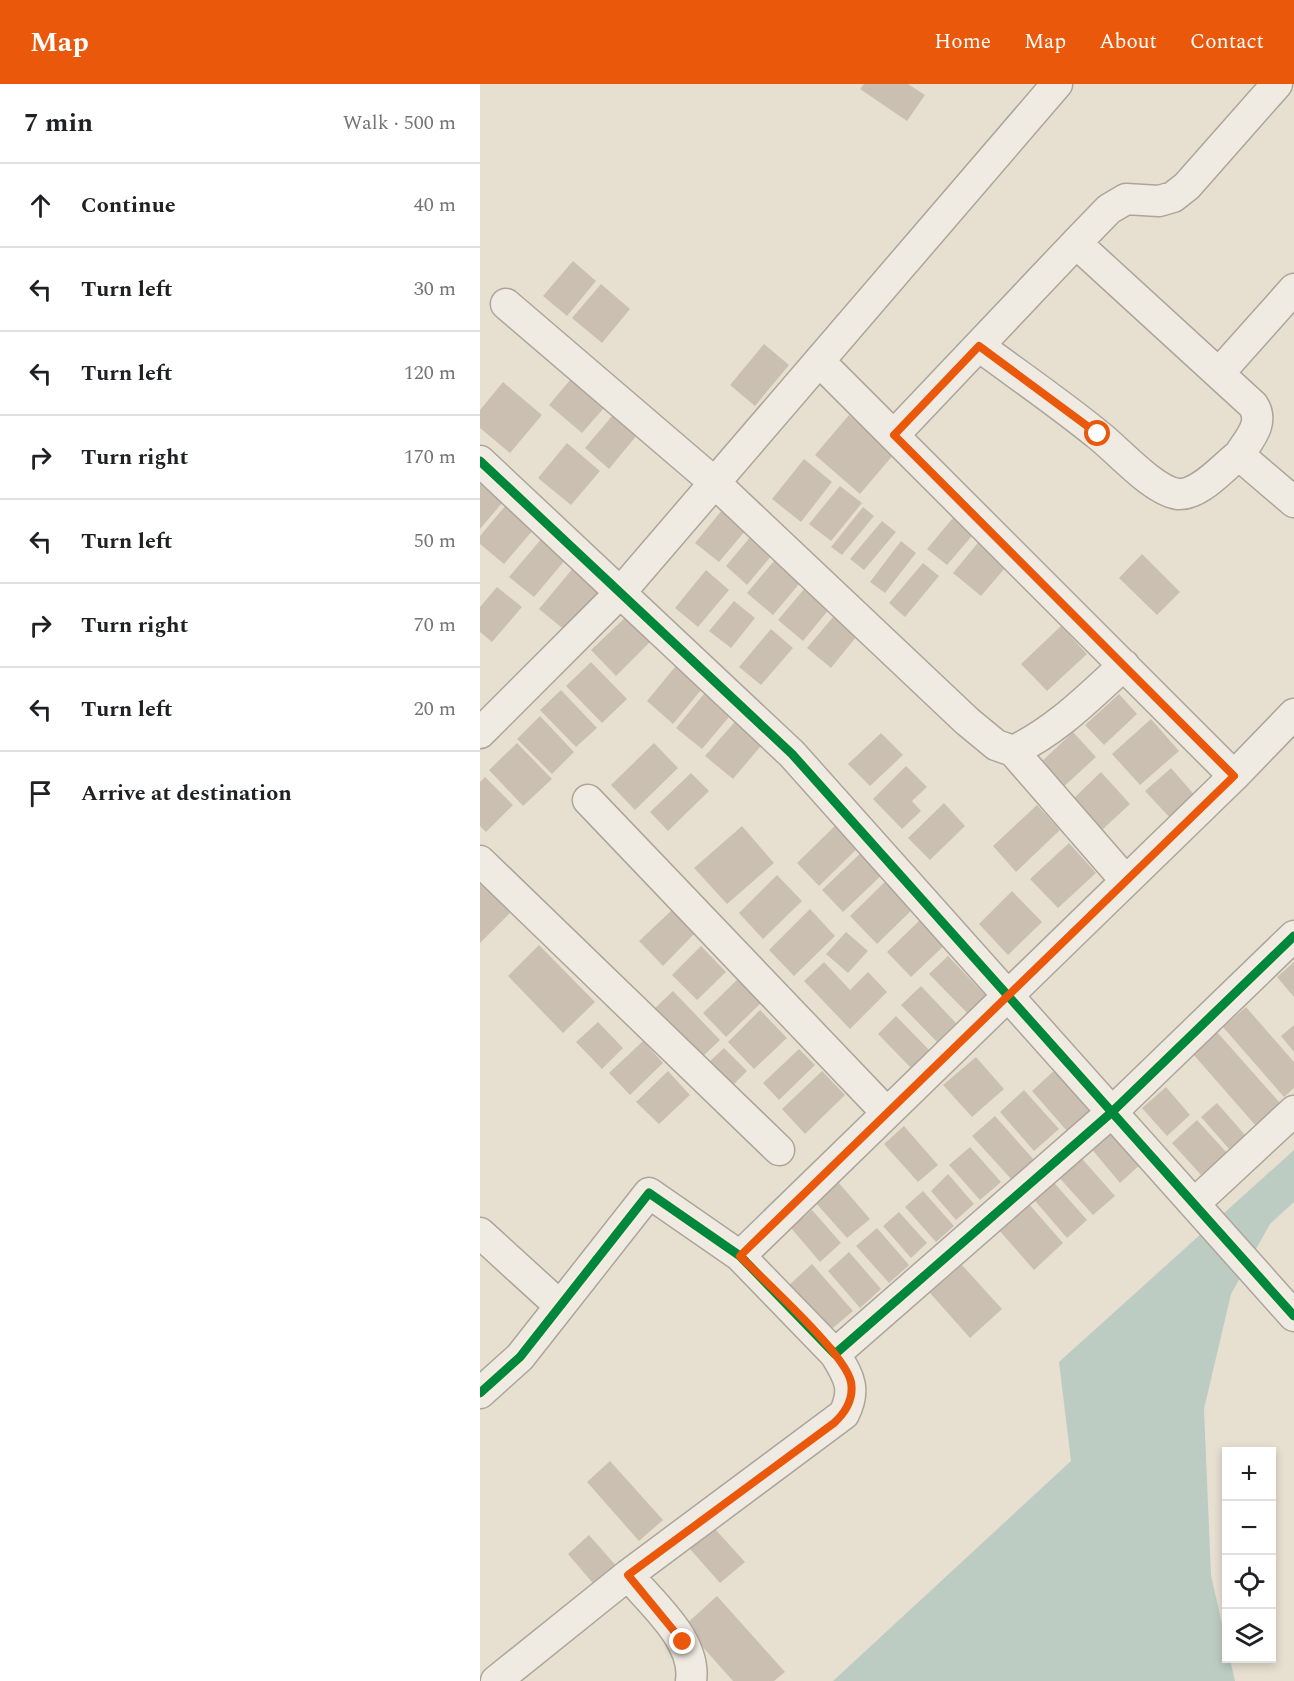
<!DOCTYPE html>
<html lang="en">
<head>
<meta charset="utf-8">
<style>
	:root { --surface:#fff; --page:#f6f6f6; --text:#202124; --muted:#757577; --line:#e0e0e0; --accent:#ea580c }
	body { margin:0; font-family:Spectral,serif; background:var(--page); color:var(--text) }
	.controls { position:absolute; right:18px; bottom:18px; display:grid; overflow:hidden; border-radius:0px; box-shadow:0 3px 9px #0003 }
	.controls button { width:54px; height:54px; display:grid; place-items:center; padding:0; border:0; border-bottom:2px solid var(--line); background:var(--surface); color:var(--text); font:30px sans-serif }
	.stop { position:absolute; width:18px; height:18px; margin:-14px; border:4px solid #ea580c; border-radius:50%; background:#fff }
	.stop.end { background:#ea580c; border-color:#fff; box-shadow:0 2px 6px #0008 }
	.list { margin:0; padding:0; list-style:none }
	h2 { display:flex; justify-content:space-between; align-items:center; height:78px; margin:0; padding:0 24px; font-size:26px }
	h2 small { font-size:20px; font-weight:400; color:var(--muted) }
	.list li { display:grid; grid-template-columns:39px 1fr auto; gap:18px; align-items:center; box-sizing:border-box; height:84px; padding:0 24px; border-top:2px solid var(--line) }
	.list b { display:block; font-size:22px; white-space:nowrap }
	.list em { font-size:20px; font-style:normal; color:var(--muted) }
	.icon { flex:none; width:33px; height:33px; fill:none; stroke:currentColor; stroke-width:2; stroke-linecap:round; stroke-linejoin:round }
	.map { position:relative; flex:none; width:814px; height:1597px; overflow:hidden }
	header { display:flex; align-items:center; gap:36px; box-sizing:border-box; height:84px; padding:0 30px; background:var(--accent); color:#fff }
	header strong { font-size:28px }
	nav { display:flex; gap:33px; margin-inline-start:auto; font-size:21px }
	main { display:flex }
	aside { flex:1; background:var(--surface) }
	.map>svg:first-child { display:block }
	.water { fill:#bcccc2 }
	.building { fill:#cbbfb2 }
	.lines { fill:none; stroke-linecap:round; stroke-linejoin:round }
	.street-casing { stroke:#ada599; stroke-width:33 }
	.street { stroke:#efebe3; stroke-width:30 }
	.cycleway-casing { stroke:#f7eed8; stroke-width:13 }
	.cycleway { stroke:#00873e; stroke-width:9 }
	.route { stroke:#ea580c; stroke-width:8 }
</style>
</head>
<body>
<header>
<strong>Map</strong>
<nav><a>Home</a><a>Map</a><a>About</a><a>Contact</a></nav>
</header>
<main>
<aside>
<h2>7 min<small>Walk · 500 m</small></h2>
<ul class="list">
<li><svg class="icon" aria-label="ahead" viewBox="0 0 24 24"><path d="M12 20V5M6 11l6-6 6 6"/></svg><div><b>Continue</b></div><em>40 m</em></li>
<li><svg class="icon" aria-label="left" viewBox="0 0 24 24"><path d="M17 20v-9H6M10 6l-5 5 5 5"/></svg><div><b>Turn left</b></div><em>30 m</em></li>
<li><svg class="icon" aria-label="left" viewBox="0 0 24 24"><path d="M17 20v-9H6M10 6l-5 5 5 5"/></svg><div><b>Turn left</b></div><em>120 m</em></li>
<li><svg class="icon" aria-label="right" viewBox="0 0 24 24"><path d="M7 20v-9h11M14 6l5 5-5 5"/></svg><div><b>Turn right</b></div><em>170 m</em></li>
<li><svg class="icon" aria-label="left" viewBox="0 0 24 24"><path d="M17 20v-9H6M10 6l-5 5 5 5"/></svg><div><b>Turn left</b></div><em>50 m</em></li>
<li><svg class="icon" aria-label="right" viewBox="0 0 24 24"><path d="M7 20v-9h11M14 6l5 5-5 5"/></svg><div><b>Turn right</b></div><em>70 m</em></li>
<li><svg class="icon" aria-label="left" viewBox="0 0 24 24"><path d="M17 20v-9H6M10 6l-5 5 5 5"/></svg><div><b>Turn left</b></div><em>20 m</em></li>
<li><svg class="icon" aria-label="arrive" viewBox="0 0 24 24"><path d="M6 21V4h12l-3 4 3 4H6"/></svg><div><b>Arrive at destination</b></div></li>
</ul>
</aside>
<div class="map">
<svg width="814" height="1597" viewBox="0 0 814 1597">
	<rect width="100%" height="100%" fill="#e7e0d1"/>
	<path class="water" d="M814,1066V1118L790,1140L751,1210L724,1325L731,1491L746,1558V1574L750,1575L755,1597H353L591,1377L579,1278Z"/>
	<path class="building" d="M384,0H428L445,11L427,37L380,5Z
		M93,177L116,197L87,232L63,212Z
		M121,200L150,225L122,259L92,234Z
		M284,260L309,281L275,322L250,301Z
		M96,289L130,317L102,349L69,321Z
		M23,298L62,331L30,369L0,344V326Z
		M138,325L162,345L129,385L105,364Z
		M369,331L414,370L380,410L335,371Z
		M87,359L120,387L91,421L58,394Z
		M324,375L352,398L321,438L292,415Z
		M0,400L22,419L0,445Z
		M360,402L382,419L351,457L329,440Z
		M247,420L271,440L239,478L215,459Z
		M26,421L54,445L24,480L0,460V452Z
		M383,423L394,432L362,471L351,463Z
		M477,429L497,446L467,481L447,465Z
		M402,437L416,448L384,486L370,475Z
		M276,446L297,465L267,501L246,482Z
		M62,454L86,475L54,513L29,493Z
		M502,454L531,477L501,512L473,489Z
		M421,457L436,469L405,509L390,498Z
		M662,470L700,508L677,531L639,494Z
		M299,471L325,493L293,531L267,509Z
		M443,479L459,492L425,533L409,519Z
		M94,483L122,507L87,548L59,525Z
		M226,486L249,506L218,543L195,524Z
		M330,498L355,518L323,557L298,536Z
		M17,503L42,523L12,558L0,548V523Z
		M254,517L275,534L251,564L229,547Z
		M358,527L381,547L351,584L327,564Z
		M150,529L174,554L136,592L111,566Z
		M581,542L607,570L567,607L541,580Z
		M291,545L313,564L281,601L259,583Z
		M111,578L147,615L122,639L86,602Z
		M199,578L226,600L193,640L167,617Z
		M228,605L254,627L222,665L196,644Z
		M81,606L117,644L96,663L60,626Z
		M639,610L657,630L624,661L605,641Z
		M60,632L94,668L72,690L37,655Z
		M259,633L286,656L253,695L225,672Z
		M671,635L699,667L660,701L632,670Z
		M593,648L616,673L579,707L557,682Z
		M401,649L423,671L390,702L368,680Z
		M37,659L72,695L43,722L9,686Z
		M174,659L198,684L155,726L131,701Z
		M426,682L447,703L432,717L441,727L422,745L393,715Z
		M691,684L718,715L693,737L665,707Z
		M621,688L650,720L622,746L593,715Z
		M211,689L229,707L188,747L170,728Z
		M5,693L33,721L6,748L0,742V698Z
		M464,719L485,742L450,776L428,754Z
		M557,721L580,746L536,788L513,762Z
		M361,736L383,759L339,802L317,779Z
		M262,742L294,779L247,820L214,784Z
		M589,759L616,789L578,824L550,795Z
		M386,764L407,786L363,828L342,806Z
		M414,789L441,817L397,860L370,832Z
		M297,791L322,817L283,855L259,829Z
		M0,800L30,829L0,859Z
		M532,807L562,838L528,871L499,840Z
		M193,825L216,848L183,882L159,857Z
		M330,825L355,852L314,892L289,866Z
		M443,833L468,858L431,893L407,868Z
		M366,848L388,867L368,889L346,870Z
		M59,861L115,918L83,949L28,892Z
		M221,862L246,888L217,916L192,891Z
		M468,872L511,917L493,935L449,890Z
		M344,878L370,906L388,888L407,908L370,945L324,897Z
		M814,878V913L797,893Z
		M260,893L283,917L246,953L223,929Z
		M441,902L476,939L457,958L421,921Z
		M193,907L240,956L220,975L173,926Z
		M766,923L814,978V1004L804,1013L743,943Z
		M280,926L307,954L274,985L248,958Z
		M416,932L450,967L432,985L398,950Z
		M118,938L143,964L122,985L96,958Z
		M814,941V968L801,952Z
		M737,948L801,1020L776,1042L713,970Z
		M163,957L183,979L150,1011L129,989Z
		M244,964L267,987L251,1003L228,979Z
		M319,965L335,981L299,1016L283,999Z
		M496,973L524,1005L492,1033L463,1001Z
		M577,984L612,1024L587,1047L552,1007Z
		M188,987L210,1011L179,1040L156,1018Z
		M342,987L365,1011L325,1050L302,1025Z
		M686,1003L710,1031L687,1052L662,1024Z
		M544,1006L579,1045L554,1067L520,1028Z
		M737,1019L766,1052L750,1066L721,1033Z
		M515,1032L554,1076L532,1096L492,1052Z
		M717,1036L747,1069L721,1091L692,1059Z
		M424,1042L458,1081L438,1098L404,1060Z
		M631,1044L662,1079L640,1099L610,1063Z
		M490,1063L521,1098L500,1116L469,1081Z
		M597,1069L635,1112L613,1131L575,1089Z
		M468,1090L494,1120L476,1136L451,1107Z
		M569,1093L607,1136L587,1154L550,1111Z
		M358,1098L390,1135L367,1154L335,1118Z
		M443,1107L474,1142L456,1158L425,1123Z
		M541,1111L583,1159L554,1186L511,1137Z
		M332,1126L361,1159L340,1178L311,1144Z
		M419,1128L447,1159L431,1174L403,1142Z
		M397,1144L429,1181L409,1199L376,1162Z
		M369,1168L401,1205L380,1224L348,1187Z
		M332,1180L373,1227L347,1249L307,1203Z
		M482,1181L522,1225L490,1254L450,1209Z
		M130,1377L183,1436L159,1457L107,1398Z
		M226,1435L265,1478L240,1499L202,1456Z
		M109,1451L139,1485L117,1504L88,1470Z
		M237,1512L305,1588L294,1597H253L204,1542Z"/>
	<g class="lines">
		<g class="street-casing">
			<path id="street" d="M596,159L629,125L646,115L679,117L693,113L707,102L797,0
				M26,220L235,399L487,637L516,661L533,667C576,647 609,613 644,581
				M499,262C538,291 579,319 617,350C638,366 673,407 698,410C719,412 743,383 759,371
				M339,277L754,692
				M740,288L814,205
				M414,351L596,159L773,321C785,339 769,355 759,371L814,418
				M0,377L312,670L814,1232
				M0,649L139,510L577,0
				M533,667L646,797
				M108,716L407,1029
				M0,777L299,1066
				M714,1120L814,1027
				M0,1149L80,1222
				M260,1172L754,692L814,630
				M0,1309L40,1273L169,1109L260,1172L355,1270L632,1028L814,852
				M148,1491L364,1330C377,1304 368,1292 355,1270
				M16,1597L148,1491C172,1520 217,1557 211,1597"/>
		</g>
		<use href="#street" class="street"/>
		<g class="cycleway-casing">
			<path id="cycleway" d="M0,377L312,670L814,1232
				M0,1309L40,1273L169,1109L260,1172L355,1270L632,1028L814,852"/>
		</g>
		<use href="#cycleway" class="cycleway"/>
	</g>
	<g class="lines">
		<path class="route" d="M203,1558L148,1491L354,1339C366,1328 374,1315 371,1298C365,1269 283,1196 260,1172L754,692L414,351L499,262L618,350"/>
	</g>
</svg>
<div class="controls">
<button>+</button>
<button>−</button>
<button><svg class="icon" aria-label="locate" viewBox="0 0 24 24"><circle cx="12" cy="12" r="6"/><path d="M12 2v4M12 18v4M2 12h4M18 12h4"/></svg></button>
<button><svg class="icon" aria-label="layers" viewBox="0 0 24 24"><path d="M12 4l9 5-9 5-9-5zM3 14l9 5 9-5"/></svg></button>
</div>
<div class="stop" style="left:618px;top:350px"></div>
<div class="stop end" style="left:203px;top:1558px"></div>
</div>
</main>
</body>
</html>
